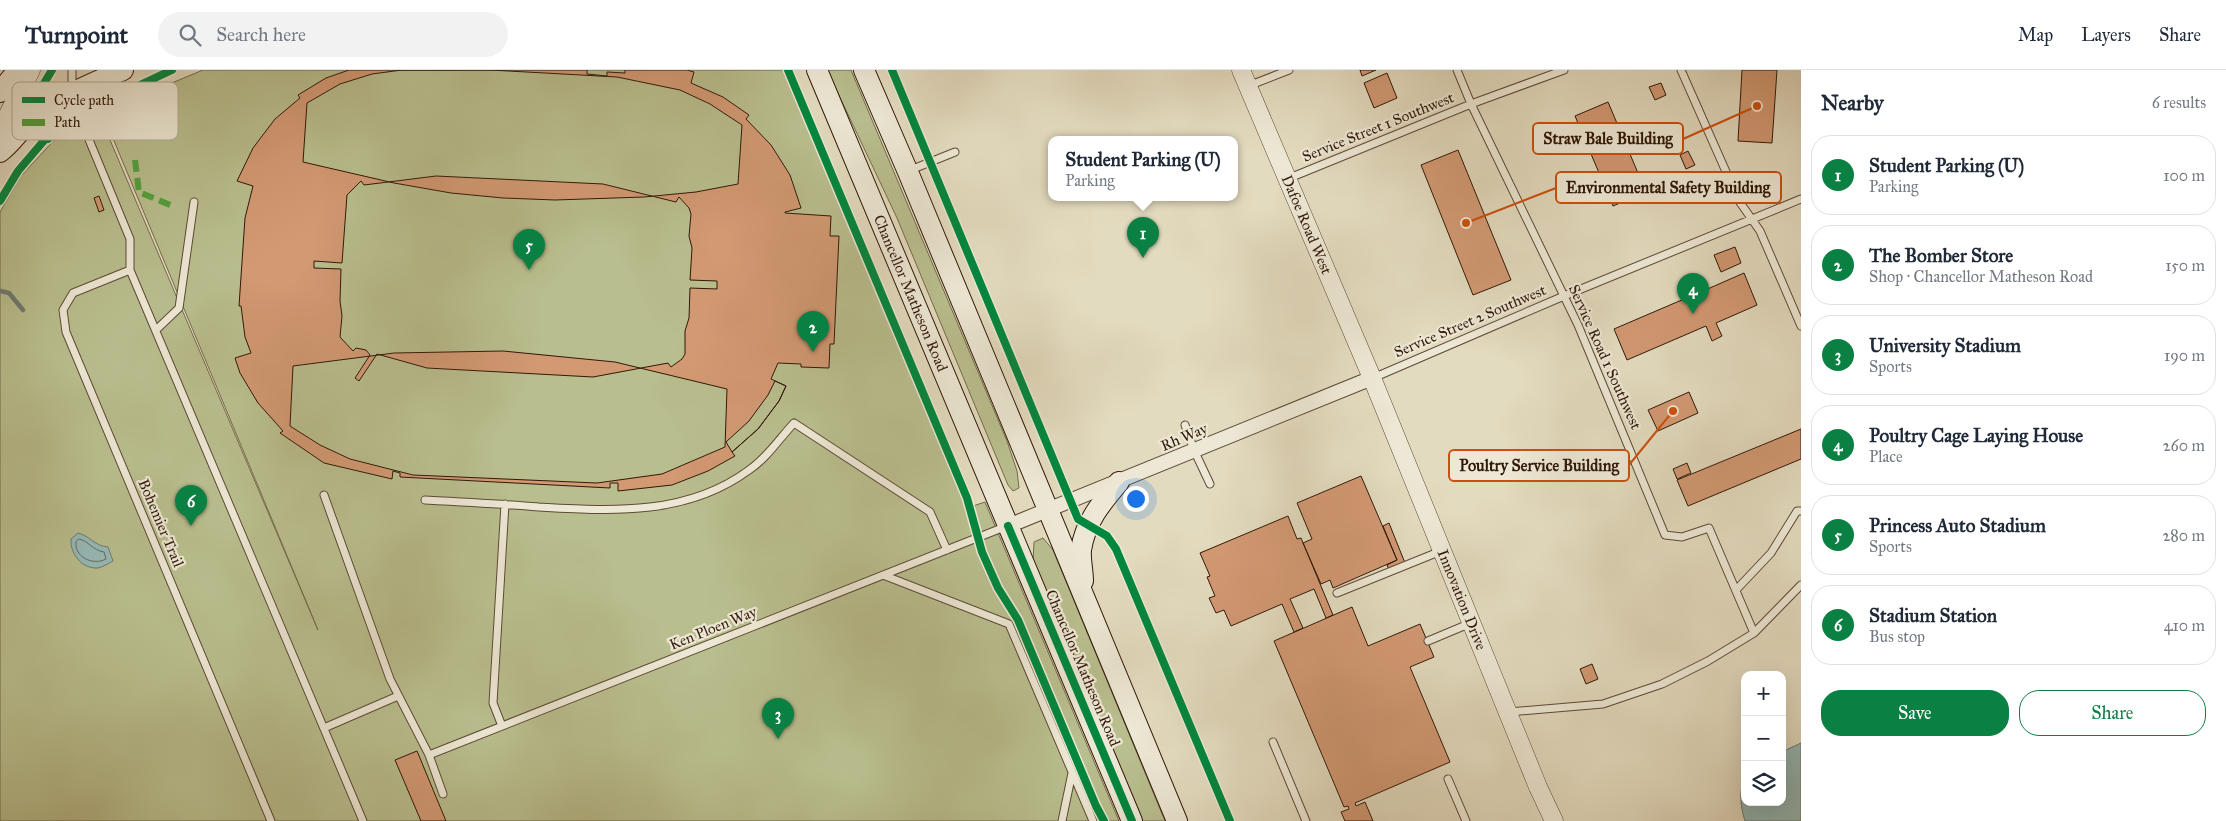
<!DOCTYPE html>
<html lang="en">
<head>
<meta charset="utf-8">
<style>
	:root { --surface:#fff; --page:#f2f2f3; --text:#1f2937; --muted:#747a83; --line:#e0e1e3; --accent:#0b8043 }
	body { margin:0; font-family:"IM FELL Great Primer",serif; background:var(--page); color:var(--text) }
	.controls { position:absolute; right:15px; bottom:15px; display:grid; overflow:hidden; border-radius:10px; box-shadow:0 5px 20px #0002 }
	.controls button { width:45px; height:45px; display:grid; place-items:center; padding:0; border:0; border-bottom:1px solid var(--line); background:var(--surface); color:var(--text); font:25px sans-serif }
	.you { position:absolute; left:1135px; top:428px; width:18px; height:18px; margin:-12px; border:4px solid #fff; border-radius:50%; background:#1a73e8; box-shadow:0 0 0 8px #1a73e833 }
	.badge { display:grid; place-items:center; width:32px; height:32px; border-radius:50%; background:var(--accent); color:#fff; font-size:16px; font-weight:700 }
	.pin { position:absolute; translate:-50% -41px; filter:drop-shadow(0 1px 2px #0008) }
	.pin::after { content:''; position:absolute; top:26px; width:18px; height:15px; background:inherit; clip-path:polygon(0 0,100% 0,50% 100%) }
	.popup { position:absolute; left:1048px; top:66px; width:190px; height:65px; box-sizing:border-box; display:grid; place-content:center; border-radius:10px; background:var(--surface); filter:drop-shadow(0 1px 4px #0005); font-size:16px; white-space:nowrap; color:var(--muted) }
	.popup b { font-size:19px; color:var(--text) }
	.popup::after { content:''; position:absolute; left:50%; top:100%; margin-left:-10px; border:10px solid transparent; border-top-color:var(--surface) }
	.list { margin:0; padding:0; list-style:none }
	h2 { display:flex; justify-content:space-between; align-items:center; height:65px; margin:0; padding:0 20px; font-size:21px }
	h2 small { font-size:16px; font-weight:400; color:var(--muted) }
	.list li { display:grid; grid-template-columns:32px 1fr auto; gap:15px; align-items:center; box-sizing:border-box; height:80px; margin:0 10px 10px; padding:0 10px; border:1px solid var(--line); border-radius:20px }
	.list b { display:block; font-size:19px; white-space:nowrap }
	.list p { margin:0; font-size:16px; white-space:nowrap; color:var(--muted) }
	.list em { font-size:16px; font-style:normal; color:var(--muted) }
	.actions { display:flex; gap:10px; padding:15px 20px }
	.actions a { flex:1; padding:11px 0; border:1px solid var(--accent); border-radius:20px; text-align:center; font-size:18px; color:var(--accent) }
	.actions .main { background:var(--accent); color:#fff }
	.icon { flex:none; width:28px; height:28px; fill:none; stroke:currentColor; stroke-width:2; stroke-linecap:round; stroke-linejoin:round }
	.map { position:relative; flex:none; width:1801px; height:751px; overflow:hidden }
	header { display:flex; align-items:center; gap:30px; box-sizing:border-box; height:70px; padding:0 25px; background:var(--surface); border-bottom:1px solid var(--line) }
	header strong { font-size:24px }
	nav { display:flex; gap:28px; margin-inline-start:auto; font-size:18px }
	.search { width:350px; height:45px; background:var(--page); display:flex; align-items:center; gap:12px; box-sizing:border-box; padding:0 18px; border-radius:28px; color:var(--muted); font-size:19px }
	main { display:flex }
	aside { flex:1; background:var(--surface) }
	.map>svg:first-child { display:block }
	.green { fill:#b9be8e; stroke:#756b4c }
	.water { fill:#96bab8; stroke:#6e7972 }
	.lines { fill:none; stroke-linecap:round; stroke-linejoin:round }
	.shore { stroke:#646960; stroke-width:1 }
	.stream { stroke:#6e7972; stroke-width:4.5 }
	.building { fill:#d29973; stroke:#311809; fill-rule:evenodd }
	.service-casing { stroke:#5e4936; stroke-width:9 }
	.minor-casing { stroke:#5e4936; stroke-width:16 }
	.tertiary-casing { stroke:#5e4936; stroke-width:19 }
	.secondary-casing { stroke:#311809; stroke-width:22 }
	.service { stroke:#ede8d5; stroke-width:7 }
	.minor { stroke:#ede8d5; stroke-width:14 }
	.tertiary { stroke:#ede8d5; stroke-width:18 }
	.secondary { stroke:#ede8d5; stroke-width:20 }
	.quiet { stroke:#52a13e; stroke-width:6; stroke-dasharray:12 6; stroke-linecap:butt }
	.cycleway-casing { stroke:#ede8d5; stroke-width:11 }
	.cycleway { stroke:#00873e; stroke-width:8 }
	.labels { text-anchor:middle; stroke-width:4.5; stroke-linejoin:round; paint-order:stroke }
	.street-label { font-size:15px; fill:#311809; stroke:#ede8d5 }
	.key { fill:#ede8d5; stroke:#b5aa98; stroke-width:1 }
	.key-label { font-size:14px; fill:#311809 }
	.leader { fill:none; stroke:#cd4f0c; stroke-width:2 }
	.callout-dot { fill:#cd4f0c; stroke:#ede8d5; stroke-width:2 }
	.callout { fill:#ede8d5; stroke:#cd4f0c; stroke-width:2 }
	.callout-label { font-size:16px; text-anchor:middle; font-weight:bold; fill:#311809 }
</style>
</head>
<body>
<header>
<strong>Turnpoint</strong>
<div class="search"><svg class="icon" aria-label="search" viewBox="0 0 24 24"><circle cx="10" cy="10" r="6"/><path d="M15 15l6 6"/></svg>Search here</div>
<nav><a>Map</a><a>Layers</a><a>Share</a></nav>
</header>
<main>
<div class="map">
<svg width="1801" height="751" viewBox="0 0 1801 751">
	<rect width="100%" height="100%" fill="#e3dbbf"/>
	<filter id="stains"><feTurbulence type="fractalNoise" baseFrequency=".004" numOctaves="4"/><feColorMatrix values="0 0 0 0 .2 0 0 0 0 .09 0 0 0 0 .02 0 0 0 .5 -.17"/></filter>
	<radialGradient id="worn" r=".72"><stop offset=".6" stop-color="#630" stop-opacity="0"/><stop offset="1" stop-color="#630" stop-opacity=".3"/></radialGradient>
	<path class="green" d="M203,0H791L973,436L985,432L1119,751H0V142L21,106L69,54L96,37L318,560L102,42Z
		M827,0H851L1007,371L1017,401L1019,418L1013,421L1008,415L897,148Z
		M1043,468L1053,480L1165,751H1141L1033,493L1034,472Z"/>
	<path class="water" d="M78,463C90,466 95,476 108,477L113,491C109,493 103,497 98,498C81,499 70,483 71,469Z
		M1801,673V751H1745C1741,738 1738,721 1745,709V732H1782V682Z"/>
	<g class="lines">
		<path class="shore" d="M79,469C89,471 92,480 104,482L106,489C93,496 74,487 76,472Z"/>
		<path class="stream" d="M0,221L9,223L23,240"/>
	</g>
	<path class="building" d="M349,0H587V4L607,6V2L625,3V0H687L694,2L691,13L723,27L749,45L746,49L771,75L790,105L801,138L785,142V143L831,146L830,166H839L834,274H830L829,298L801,297V294L778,293L771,309L786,316L779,331L758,359L732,382L735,386L708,401L672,415L618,421V413H610V418L400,407V403L393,401L392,409L324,393L280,363L283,361L258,333L240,303L235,288L251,283L245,267L241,236H239L245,148L253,116L237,111L253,78L275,49L300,28L298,25L326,8ZM436,106L603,114L676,132L679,127L689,138L691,144L689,166L692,178L690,210L717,211V219L690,218L689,248L685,261V284L682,289L671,297L668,293L593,307L427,298L377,284L359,311L355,308L370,285L366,280L356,278L353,281L340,267L342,246L340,231L341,199L314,198V191L342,193L347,125L361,111L364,115Z
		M402,0H490L617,7L680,20L710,34L742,55L738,114L696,122L644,127L555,130L503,128L451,123L394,113L303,92L307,33L340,14L372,4Z
		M1360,0H1376L1362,6Z
		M1742,0H1777L1772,73L1738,71Z
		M1387,3L1397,28L1374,38L1364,13Z
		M1661,13L1666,25L1655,30L1649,17Z
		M1608,32L1646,122L1613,136L1575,46Z
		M1458,80L1511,210L1473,225L1421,95Z
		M1688,81L1695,95L1686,99L1680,85Z
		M1699,105L1705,119L1696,124L1690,109Z
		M99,126L104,140L99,142L94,128Z
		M1735,177L1741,193L1721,202L1714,185Z
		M1744,203L1757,235L1716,253L1722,266L1712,271L1706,256L1627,290L1614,259L1691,226L1688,219L1700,214L1703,221Z
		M503,281L615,292L727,319L725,377L662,404L597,413L413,405L350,389L320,375L290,356L293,296L394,283Z
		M775,311L786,316L779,331L758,359L732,382L726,372L749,351L768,325Z
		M1689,322L1698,343L1658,361L1648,340Z
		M1801,359V389L1688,436L1677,410Z
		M1687,393L1691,403L1677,409L1673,399Z
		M1361,406L1397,490L1333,518L1330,510L1321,514L1303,473L1312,469L1297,433Z
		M1288,446L1297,469L1301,468L1333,545L1326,548L1314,519L1290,529L1303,558L1294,562L1282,534L1231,556L1224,540L1216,543L1209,528L1215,526L1207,507L1210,506L1200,483Z
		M1389,453L1405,493L1389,500L1387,495L1397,490L1383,456Z
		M1352,537L1368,576L1420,554L1434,587L1410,597L1450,692L1355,733L1356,736L1365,732L1373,751H1345L1341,742L1349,739L1348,736L1344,737L1274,571Z
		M1592,594L1598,609L1586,614L1580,599Z
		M417,681L446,751H421L395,690Z"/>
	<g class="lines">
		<g class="service-casing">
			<path id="service" d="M72,0V23L78,43L130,169V200L363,751
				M1457,0L1471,34L1578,255L1665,465L1682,467L1709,458L1754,563
				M1681,0L1739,131L1760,161L1801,256
				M1248,16L1289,0
				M908,101L955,82
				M1287,109L1471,34L1564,0
				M130,200L73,223L63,240L66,262L271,751
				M156,260L179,238L194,132
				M1373,308L1564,226L1801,129
				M1185,355L1194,380L1210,414
				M324,425L390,609L429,685L443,724
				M425,430C463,432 501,434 539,437C612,441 687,446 749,400C766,389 780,368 794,353L930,442L947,480
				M883,505L1009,554L1093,751
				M1736,520L1771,483L1797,441H1801
				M1337,523L1441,481
				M1428,571L1471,553
				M1509,642L1603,634L1662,614L1708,591L1754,563L1801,515
				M502,656L493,633L505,434
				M324,658L398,626
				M1273,672L1306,751
				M429,685L1007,456
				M1448,709L1466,751
				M1062,751L1072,703"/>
		</g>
		<g class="minor-casing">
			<path id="minor" d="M1008,456L1372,308"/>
		</g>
		<g class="tertiary-casing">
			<g id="tertiary">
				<path id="s1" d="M1241,0L1372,308L1538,717L1554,751"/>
				<path d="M0,60L31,0"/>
			</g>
		</g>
		<g class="secondary-casing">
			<g id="secondary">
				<path id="s2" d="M817,0L1132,751"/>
				<path d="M864,0L908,102L1177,751"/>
				<path d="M0,22L18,0"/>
				<path d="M0,82C12,73 19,61 30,51C57,27 91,14 123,0"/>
				<path d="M1083,511C1083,501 1080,489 1081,480C1085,452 1102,432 1119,412"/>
			</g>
		</g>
		<use href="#service" class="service"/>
		<use href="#minor" class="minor"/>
		<use href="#tertiary" class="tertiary"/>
		<use href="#secondary" class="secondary"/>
		<path class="quiet" d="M135,90L139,122L175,137"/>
		<g class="cycleway-casing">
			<path id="cycleway" d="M788,0L967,428L982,482L998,518L1018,550L1096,736L1104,751
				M892,0L1078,449L1107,466L1116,479L1230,751
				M48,69L34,30L52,0
				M0,131L18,101L59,53L172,0
				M1008,456L1132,751"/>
		</g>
		<use href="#cycleway" class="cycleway"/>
	</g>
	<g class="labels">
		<g class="street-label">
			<text transform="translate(1378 57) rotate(-22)" y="5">Service Street 1 Southwest</text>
			<text dy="5" stroke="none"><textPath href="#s1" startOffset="168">Dafoe Road West</textPath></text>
			<text dy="5" stroke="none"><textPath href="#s2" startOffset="242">Chancellor Matheson Road</textPath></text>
			<text transform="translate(1470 251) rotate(-23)" y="5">Service Street 2 Southwest</text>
			<text transform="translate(1605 287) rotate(66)" y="5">Service Road 1 Southwest</text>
			<text transform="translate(1184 367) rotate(-23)" y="5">Rh Way</text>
			<text transform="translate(161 453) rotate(67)" y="5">Bohemier Trail</text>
			<text dy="5" stroke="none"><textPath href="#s1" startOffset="574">Innovation Drive</textPath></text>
			<text transform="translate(713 558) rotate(-22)" y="5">Ken Ploen Way</text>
			<text transform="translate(1083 598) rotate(67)" y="5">Chancellor Matheson Road</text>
		</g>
	</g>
	<rect x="12" y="12" width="166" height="58" rx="8" class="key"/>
	<rect x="22" y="27" width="23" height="6" fill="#00873e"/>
	<rect x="22" y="49" width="23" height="7" fill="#52a13e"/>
	<g class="key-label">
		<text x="54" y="35">Cycle path</text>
		<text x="54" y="57">Path</text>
	</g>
	<path class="leader" d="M1757 36L1683 69M1466 153L1556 118M1673 341L1629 395"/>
	<g class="callout-dot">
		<circle cx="1757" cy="36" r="5"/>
		<circle cx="1466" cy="153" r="5"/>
		<circle cx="1673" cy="341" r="5"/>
	</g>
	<g class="callout">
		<rect x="1533" y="53" width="150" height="31" rx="5"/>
		<rect x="1556" y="102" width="225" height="31" rx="5"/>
		<rect x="1449" y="380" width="180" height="31" rx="5"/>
	</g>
	<g class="callout-label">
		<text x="1608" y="74">Straw Bale Building</text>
		<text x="1668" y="123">Environmental Safety Building</text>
		<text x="1539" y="401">Poultry Service Building</text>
	</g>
	<rect width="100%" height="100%" filter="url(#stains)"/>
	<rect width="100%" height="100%" fill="url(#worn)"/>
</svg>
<div class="controls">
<button>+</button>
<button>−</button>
<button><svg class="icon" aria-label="layers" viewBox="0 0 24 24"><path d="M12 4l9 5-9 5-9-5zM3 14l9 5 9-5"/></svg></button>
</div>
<div class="you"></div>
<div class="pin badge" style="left:1143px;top:188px">1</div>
<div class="popup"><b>Student Parking (U)</b>Parking</div>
<div class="pin badge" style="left:813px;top:282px">2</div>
<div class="pin badge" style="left:778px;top:669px">3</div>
<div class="pin badge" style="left:1693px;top:244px">4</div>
<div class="pin badge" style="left:529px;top:200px">5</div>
<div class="pin badge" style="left:191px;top:456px">6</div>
</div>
<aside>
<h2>Nearby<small>6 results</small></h2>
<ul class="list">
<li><span class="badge">1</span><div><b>Student Parking (U)</b><p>Parking</p></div><em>100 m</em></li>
<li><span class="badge">2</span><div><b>The Bomber Store</b><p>Shop · Chancellor Matheson Road</p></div><em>150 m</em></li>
<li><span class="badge">3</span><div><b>University Stadium</b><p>Sports</p></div><em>190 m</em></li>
<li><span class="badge">4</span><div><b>Poultry Cage Laying House</b><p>Place</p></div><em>260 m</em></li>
<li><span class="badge">5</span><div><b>Princess Auto Stadium</b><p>Sports</p></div><em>280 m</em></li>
<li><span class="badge">6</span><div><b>Stadium Station</b><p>Bus stop</p></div><em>410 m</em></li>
</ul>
<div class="actions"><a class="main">Save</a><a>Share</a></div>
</aside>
</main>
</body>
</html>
